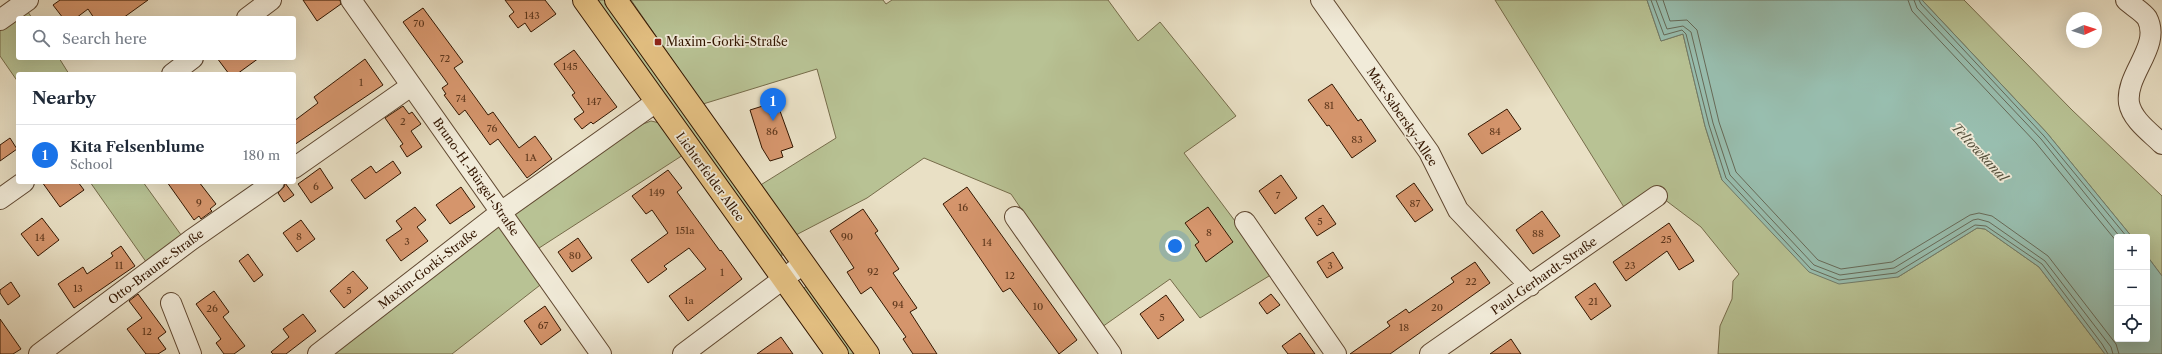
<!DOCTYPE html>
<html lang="en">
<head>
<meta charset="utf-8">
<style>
	:root { --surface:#fff; --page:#f6f6f7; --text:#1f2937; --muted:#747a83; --line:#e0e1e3; --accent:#1a73e8 }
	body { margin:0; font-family:"Libre Caslon Text",serif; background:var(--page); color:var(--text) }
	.controls { position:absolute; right:12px; bottom:12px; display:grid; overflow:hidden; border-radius:4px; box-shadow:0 4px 16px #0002 }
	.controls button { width:36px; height:36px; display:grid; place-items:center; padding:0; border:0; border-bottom:1px solid var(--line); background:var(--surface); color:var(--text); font:20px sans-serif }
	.compass { position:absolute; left:2066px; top:12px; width:36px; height:36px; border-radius:50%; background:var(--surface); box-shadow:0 4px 16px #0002; rotate:87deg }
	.you { position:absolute; left:1175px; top:246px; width:14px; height:14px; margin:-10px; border:3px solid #fff; border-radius:50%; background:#1a73e8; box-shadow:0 0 0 6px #1a73e833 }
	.badge { display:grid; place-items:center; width:26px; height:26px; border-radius:50%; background:var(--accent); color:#fff; font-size:13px; font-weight:700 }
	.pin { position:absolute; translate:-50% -33px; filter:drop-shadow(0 1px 2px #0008) }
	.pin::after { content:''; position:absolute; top:21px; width:14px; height:12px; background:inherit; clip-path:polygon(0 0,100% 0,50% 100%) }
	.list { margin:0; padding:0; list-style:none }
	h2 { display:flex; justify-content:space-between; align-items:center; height:52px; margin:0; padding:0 16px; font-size:17px }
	h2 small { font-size:13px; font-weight:400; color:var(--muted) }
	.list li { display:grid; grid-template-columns:26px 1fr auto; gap:12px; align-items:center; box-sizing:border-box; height:60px; padding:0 16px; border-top:1px solid var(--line) }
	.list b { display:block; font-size:15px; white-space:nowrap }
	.list p { margin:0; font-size:13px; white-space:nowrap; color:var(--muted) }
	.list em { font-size:13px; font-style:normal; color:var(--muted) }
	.icon { flex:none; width:22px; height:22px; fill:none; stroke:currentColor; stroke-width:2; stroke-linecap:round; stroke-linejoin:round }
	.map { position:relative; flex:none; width:2162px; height:354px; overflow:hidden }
	.search { position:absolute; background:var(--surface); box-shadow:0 4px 16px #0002; left:16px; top:16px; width:280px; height:44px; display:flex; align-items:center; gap:10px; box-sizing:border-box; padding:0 14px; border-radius:4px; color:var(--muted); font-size:15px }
	.panel { position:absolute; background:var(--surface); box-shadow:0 4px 16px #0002; left:16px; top:72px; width:280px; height:112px; border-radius:4px }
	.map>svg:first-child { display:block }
	.green { fill:#b8c294; stroke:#766c4a }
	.water { fill:#98beaf; stroke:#707b69 }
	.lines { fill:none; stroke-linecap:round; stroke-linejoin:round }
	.shore { stroke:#666a58; stroke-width:1 }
	.building { fill:#d5956c; stroke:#331600 }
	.minor-casing { stroke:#604831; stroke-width:22 }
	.major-casing { stroke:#331600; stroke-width:24 }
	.minor { stroke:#f1ebd9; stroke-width:20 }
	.major { stroke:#e4c082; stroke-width:22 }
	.poi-dot { fill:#8f2418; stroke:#f1ebd9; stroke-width:1.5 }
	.labels { text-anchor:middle; stroke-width:3.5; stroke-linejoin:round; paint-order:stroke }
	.number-label { font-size:10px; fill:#5c361b }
	.poi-label { font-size:12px; fill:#331600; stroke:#f1ebd9; text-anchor:start }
	.street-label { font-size:12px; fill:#331600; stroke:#f1ebd9 }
	.water-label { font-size:13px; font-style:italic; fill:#56513d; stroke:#f1ebd9 }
</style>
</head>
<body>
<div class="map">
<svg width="2162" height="354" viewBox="0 0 2162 354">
	<rect width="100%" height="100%" fill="#e9e0c5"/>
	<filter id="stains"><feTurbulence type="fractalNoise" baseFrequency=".005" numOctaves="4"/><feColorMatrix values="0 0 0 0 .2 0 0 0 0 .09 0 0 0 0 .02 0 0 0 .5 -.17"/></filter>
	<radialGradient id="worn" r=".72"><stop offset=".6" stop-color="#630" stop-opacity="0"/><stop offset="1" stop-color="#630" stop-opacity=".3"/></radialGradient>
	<path class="green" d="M595,0H608L781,243L782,256L780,257Z
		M631,0H883L886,4L892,0H1108L1138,41L1160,22L1236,116L1184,153L1274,273L1200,318L1170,279L1102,327L1011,194L924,158L867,198L794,236L759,186L836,138L817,69L703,104Z
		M1495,0H1647L1661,41L1683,34L1705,126L1722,180L1763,221L1898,277L1977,228L1985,229L2039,267L2105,354H1718L1720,326L1732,299L1733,281L1739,274L1701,227L1656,193L1627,212Z
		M1922,0H1964L2072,110L2162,196V276L2147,256V237H2132L2047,133Z
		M24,11L28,12L32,18H18V58H59L69,74H18V82L0,56V26Z
		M651,121L660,123L683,155L536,250L514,214L516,208L643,124Z
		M90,182H143L184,239L149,266Z
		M494,224H502L544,282L452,354H326Z
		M808,285L857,354H845L800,291Z"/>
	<path class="water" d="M1647,0H1922L2047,133L2132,237H2117V339H2147V256L2162,276V354H2105L2039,267L1985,229L1977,228L1898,277L1839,284L1809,272L1722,180L1705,126L1683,34L1661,41Z"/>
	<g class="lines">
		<path class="shore" d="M1651,0L1664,35L1682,30L1686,34L1709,125L1726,178L1811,269L1839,280L1896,273L1975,225L1986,226L2042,264L2102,344L2108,354
			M1656,0L1667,29L1683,26L1691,32L1713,123L1730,175L1814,265L1840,275L1894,268L1973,220L1978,219L1989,222L2045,261L2111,347L2113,354
			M1663,0L1670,21L1687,20L1697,30L1719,122L1736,172L1818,260L1841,269L1892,262L1970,215L1979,213L1992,216L2048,256L2116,344L2119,354
			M1908,0L1912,11L2036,143L2117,242
			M1914,0L1917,8L2041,139L2120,237
			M1919,0L1921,4L2044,136L2127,237"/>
	</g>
	<path class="building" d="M60,0H148L123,18H94L88,9L76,18H63L53,5Z
		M303,0H340L341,4L317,21Z
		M505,0H545L556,14L531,32L525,23L518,28L509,16L514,12Z
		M423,8L463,62L454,68L488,115L493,112L519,148L535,136L552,159L527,178L498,139L490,145L465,110L459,115L444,95L446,94L442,88L448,84L403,22Z
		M574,50L617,107L593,124L591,122L582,129L574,119L584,112L572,95L575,93L554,64Z
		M217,58H259L237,74H229Z
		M365,59L383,85L294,145V121L318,103L314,97Z
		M1332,84L1358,121L1361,119L1376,141L1352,158L1329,125L1327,126L1308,100Z
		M766,105L770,115L780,111L793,147L781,151L783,157L770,161L762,148L750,110Z
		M403,106L409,114L412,112L421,124L411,131L422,147L407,157L400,146L403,144L385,118Z
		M1507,109L1521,129L1482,154L1468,134Z
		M10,138L17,149L0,161V145Z
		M393,161L401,173L365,199L351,180L371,166L376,173Z
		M320,168L333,188L311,203L298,184Z
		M668,170L682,188L677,192L720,251L721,250L742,279L688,321L669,296L706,269L689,248L664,266L667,269L648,283L631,260L668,233L652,210L646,214L632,196Z
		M1281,175L1297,198L1275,214L1259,191Z
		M42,182H78L84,190L60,207Z
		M167,182H199L216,204L210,209L212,211L201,219L199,216L194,220Z
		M285,183L294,195L284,202L278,193L284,187Z
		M1414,183L1433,210L1415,222L1396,196Z
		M461,187L475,207L450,224L436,205Z
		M967,187L1077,340L1059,354L1010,288L1003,292L943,204Z
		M1323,205L1336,224L1317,236L1305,218Z
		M415,207L426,220L417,227L428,241L401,261L386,240L402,229L396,221Z
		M1208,207L1233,242L1206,262L1195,245L1199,242L1185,223Z
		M863,209L878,231L875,233L899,269L893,273L917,308L910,312L937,354H913L903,339L906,337L871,287L861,294L847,272L854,268L830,231Z
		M1542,211L1560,236L1533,254L1516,230Z
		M42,218L59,240L38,256L21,234Z
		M301,220L315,239L297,252L283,233Z
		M1669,223L1694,261L1679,270L1667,251L1626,281L1613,262Z
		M578,238L592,258L572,272L558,252Z
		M121,246L135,266L74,308L58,284L83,267L87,274L113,256L111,253Z
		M1333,252L1343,268L1327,278L1317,262Z
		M248,254L263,275L254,282L239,261Z
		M1475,262L1490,283L1390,354H1350L1390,326L1387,322L1406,309L1409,313L1454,282L1451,278Z
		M353,271L368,288L344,308L330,291Z
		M11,282L20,296L8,305L0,293V290Z
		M1595,283L1611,306L1591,320L1575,297Z
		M214,291L229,312L223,317L245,346L234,354H224L216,343L221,339L196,304Z
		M138,294L166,332L158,338L166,349L158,354H146L127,329L142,318L129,301Z
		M1271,294L1280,305L1267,314L1259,303Z
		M1166,295L1184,320L1158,339L1140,314Z
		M545,306L561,330L541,345L524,321Z
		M303,314L316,331L286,354H273L271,352L289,337L283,329Z
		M0,319L21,349L13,354H0Z
		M1300,333L1315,354H1288L1282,346Z
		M781,337L793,354H757Z
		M1511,339L1521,354H1490Z"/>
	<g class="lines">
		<g class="minor-casing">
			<path id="minor" d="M351,0L601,354
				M1321,0L1429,152L1458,210L1530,286
				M2126,0C2132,6 2142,11 2147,18C2162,46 2125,74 2129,103C2132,120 2151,133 2162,144
				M247,18L271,0
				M0,20L28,0
				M172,74L193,58
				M294,168L411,86
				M0,199L24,182
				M1015,217L1111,354
				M1245,222L1336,354
				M171,303L191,354
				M39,354L191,240L274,182
				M318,354L501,212L656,102
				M683,354L803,264
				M1430,354L1657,196"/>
		</g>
		<g class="major-casing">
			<path id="major" d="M584,0L837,354
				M616,0L868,354"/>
		</g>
		<use href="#minor" class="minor"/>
		<use href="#major" class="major"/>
	</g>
	<rect class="poi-dot" x="654" y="38" width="8" height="8" rx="2"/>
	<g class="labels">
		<g class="number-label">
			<text x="532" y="19">143</text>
			<text x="419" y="27">70</text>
			<text x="445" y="62">72</text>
			<text x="570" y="70">145</text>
			<text x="361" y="86">1</text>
			<text x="461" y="102">74</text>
			<text x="594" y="105">147</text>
			<text x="1329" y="109">81</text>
			<text x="403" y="125">2</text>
			<text x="492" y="132">76</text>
			<text x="772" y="135">86</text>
			<text x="1495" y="135">84</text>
			<text x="1357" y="143">83</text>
			<text x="531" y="161">1A</text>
			<text x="316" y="190">6</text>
			<text x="657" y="196">149</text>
			<text x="1278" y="199">7</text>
			<text x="199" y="206">9</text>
			<text x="1415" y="207">87</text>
			<text x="963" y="211">16</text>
			<text x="1320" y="225">5</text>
			<text x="685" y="234">151a</text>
			<text x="1209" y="236">8</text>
			<text x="1538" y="237">88</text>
			<text x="299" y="240">8</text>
			<text x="847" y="240">90</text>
			<text x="40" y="241">14</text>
			<text x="1666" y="243">25</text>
			<text x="407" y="245">3</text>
			<text x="987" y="246">14</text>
			<text x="575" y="259">80</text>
			<text x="119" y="269">11</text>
			<text x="1330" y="269">3</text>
			<text x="1630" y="269">23</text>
			<text x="873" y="275">92</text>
			<text x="722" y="276">1</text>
			<text x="1010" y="279">12</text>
			<text x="1471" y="285">22</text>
			<text x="78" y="292">13</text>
			<text x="349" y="294">5</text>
			<text x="689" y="304">1a</text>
			<text x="1593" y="305">21</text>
			<text x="898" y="308">94</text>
			<text x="1038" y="310">10</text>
			<text x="1437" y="311">20</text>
			<text x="212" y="312">26</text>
			<text x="1162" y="321">5</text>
			<text x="543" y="329">67</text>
			<text x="1404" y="331">18</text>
			<text x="147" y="335">12</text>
		</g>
		<g class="poi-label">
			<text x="666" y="46">Maxim-Gorki-Straße</text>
		</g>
		<g class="street-label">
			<text transform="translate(1402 117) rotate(56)" y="4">Max-Sabersky-Allee</text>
			<text transform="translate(476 177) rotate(55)" y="4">Bruno-H.-Bürgel-Straße</text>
			<text transform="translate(710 177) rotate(54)" y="4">Lichterfelder Allee</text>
			<text transform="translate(156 267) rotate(-37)" y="4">Otto-Braune-Straße</text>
			<text transform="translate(428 269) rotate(-38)" y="4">Maxim-Gorki-Straße</text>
			<text transform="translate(1544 276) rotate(-35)" y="4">Paul-Gerhardt-Straße</text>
		</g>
		<g class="water-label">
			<text transform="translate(1980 152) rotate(47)" y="5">Teltowkanal</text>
		</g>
	</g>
	<rect width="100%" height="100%" filter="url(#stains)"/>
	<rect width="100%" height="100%" fill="url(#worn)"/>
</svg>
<div class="controls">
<button>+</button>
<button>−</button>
<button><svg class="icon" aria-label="locate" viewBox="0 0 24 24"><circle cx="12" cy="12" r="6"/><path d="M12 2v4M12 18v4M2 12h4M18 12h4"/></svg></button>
</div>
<svg class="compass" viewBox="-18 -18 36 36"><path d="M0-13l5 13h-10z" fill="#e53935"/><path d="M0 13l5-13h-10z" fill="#747a83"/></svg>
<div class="you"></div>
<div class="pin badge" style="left:773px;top:121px">1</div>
<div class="search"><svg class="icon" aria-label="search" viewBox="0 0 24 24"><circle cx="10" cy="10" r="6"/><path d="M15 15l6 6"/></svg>Search here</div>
<section class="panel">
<h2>Nearby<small></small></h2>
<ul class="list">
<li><span class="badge">1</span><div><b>Kita Felsenblume</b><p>School</p></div><em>180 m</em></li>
</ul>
</section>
</div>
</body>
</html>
